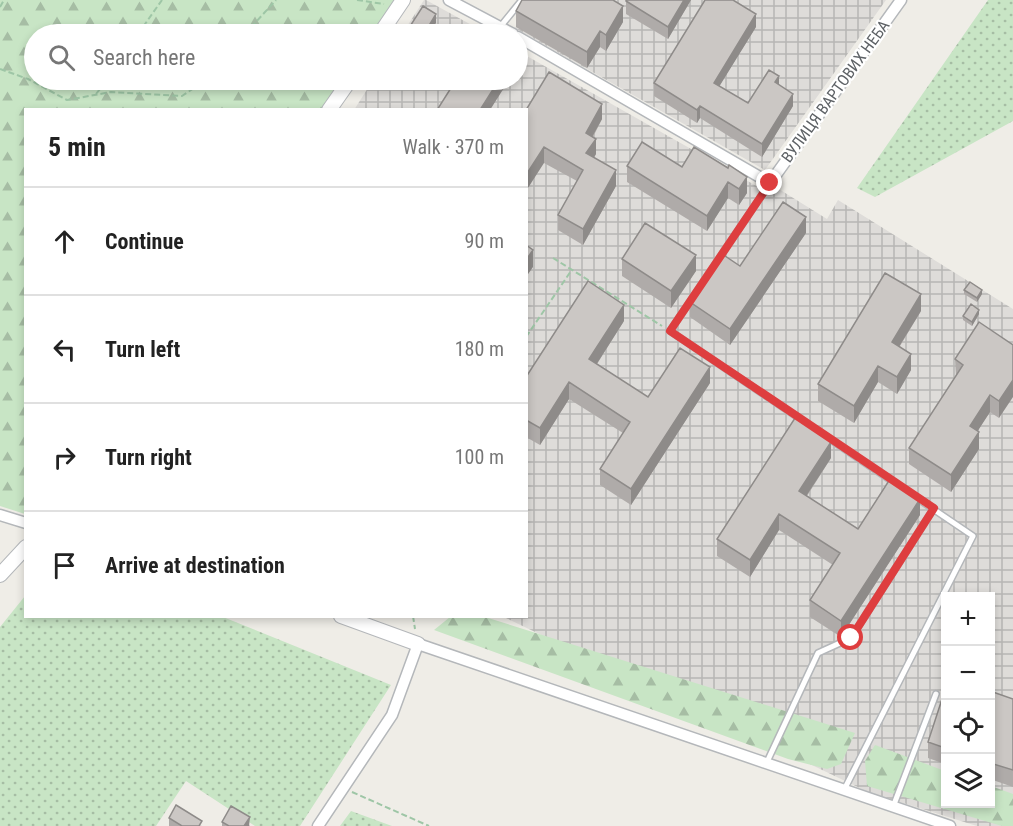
<!DOCTYPE html>
<html lang="en">
<head>
<meta charset="utf-8">
<style>
	:root { --surface:#fff; --page:#f6f6f6; --text:#222; --muted:#767676; --line:#e0e0e0 }
	body { margin:0; font-family:"Roboto Condensed",sans-serif; background:var(--page); color:var(--text) }
	.controls { position:absolute; right:18px; bottom:18px; display:grid; overflow:hidden; border-radius:0px; box-shadow:0 3px 9px #0003 }
	.controls button { width:54px; height:54px; display:grid; place-items:center; padding:0; border:0; border-bottom:2px solid var(--line); background:var(--surface); color:var(--text); font:30px sans-serif }
	.stop { position:absolute; width:18px; height:18px; margin:-14px; border:4px solid #de3e3f; border-radius:50%; background:#fff }
	.stop.end { background:#de3e3f; border-color:#fff; box-shadow:0 2px 6px #0008 }
	.list { margin:0; padding:0; list-style:none }
	h2 { display:flex; justify-content:space-between; align-items:center; height:78px; margin:0; padding:0 24px; font-size:26px }
	h2 small { font-size:20px; font-weight:400; color:var(--muted) }
	.list li { display:grid; grid-template-columns:39px 1fr auto; gap:18px; align-items:center; box-sizing:border-box; height:108px; padding:0 24px; border-top:2px solid var(--line) }
	.list b { display:block; font-size:22px; white-space:nowrap }
	.list em { font-size:20px; font-style:normal; color:var(--muted) }
	.icon { flex:none; width:33px; height:33px; fill:none; stroke:currentColor; stroke-width:2; stroke-linecap:round; stroke-linejoin:round }
	.map { position:relative; flex:none; width:1013px; height:826px; overflow:hidden }
	.search { position:absolute; background:var(--surface); box-shadow:0 3px 9px #0003; left:24px; top:24px; width:504px; height:66px; display:flex; align-items:center; gap:15px; box-sizing:border-box; padding:0 21px; border-radius:33px; color:var(--muted); font-size:22px }
	.panel { position:absolute; background:var(--surface); box-shadow:0 3px 9px #0003; left:24px; top:108px; width:504px; height:510px; border-radius:0px }
	.map>svg:first-child { display:block }
	.industrial { fill:url(#industrial-grid); fill-rule:evenodd }
	.forest { fill:url(#forest-firs) }
	.garden { fill:url(#garden-dots) }
	.lines { fill:none; stroke-linecap:round; stroke-linejoin:round }
	.service-casing { stroke:#b4b7ba; stroke-width:8 }
	.minor-casing { stroke:#b4b7ba; stroke-width:13 }
	.tertiary-casing { stroke:#b4b7ba; stroke-width:16 }
	.path { stroke:#9ec6a6; stroke-width:2; stroke-dasharray:6 3; stroke-linecap:butt }
	.service { stroke:#fff; stroke-width:5 }
	.minor { stroke:#fff; stroke-width:10 }
	.tertiary { stroke:#fff; stroke-width:14 }
	.wall { fill:#afaba9 }
	.shaded-wall { fill:#8e8b89 }
	.building { fill:#cbc7c4; stroke:#8e8b89; stroke-width:1.5 }
	.route { stroke:#de3e3f; stroke-width:8 }
	.labels { text-anchor:middle; stroke-width:4.5; stroke-linejoin:round; paint-order:stroke }
	.street-label { font-size:16px; fill:#5e6266; stroke:#fff }
</style>
</head>
<body>
<div class="map">
<svg width="1013" height="826" viewBox="0 0 1013 826">
	<defs>
		<pattern id="industrial-grid" width="8" height="8" patternUnits="userSpaceOnUse" patternTransform="scale(1.5)"><rect width="8" height="8" fill="#dedcd9"/><path d="M0 4h8M4 0v8" fill="none" stroke="#b7b6b4"/></pattern>
		<pattern id="forest-firs" width="22" height="20" patternUnits="userSpaceOnUse" patternTransform="scale(1.5)"><rect width="22" height="20" fill="#c8e5c5"/><path d="M5 1l3.5 6h-7zM16 11l3.5 6h-7z" fill="#a6bda4"/></pattern>
		<pattern id="garden-dots" width="8" height="8" patternUnits="userSpaceOnUse" patternTransform="scale(1.5)"><rect width="8" height="8" fill="#c8e5c5"/><path d="M2 2h.1M6 6h.1" fill="none" stroke="#a6bda4" stroke-width="1.8" stroke-linecap="round"/></pattern>
	</defs>
	<rect width="100%" height="100%" fill="#efede7"/>
	<path class="industrial" d="M424,0H426L488,34H402Z
		M541,0H886L765,170L515,28L527,7Z
		M518,51L769,193L774,186L827,219L838,200L1013,309V826H977L868,792L504,617L526,616V110H354L373,80H518ZM946,596H990V804H946Z"/>
	<path class="forest" d="M0,0H403L381,34H34V80H349L327,109L26,110L25,514L0,506Z
		M450,617H485L855,733L841,764L827,769L788,759L434,630Z
		M875,745L945,771L946,804H990L991,786L1013,794V826H1002L867,786L865,761Z"/>
	<path class="garden" d="M988,0H1013V121L875,197L857,188Z
		M25,596L26,616L223,617L391,685L300,826H255L186,781L156,826H0V627Z
		M351,811L392,826H340Z"/>
	<g class="lines">
		<g class="service-casing">
			<path id="service" d="M500,27L522,0
				M770,183L670,331L973,536L844,790
				M766,764L818,653L851,638L934,508
				M893,807L936,694"/>
		</g>
		<g class="minor-casing">
			<path id="minor" d="M449,0L513,34
				M518,37L770,183L901,0
				M0,515L26,523
				M318,826L392,715L418,644L950,826"/>
		</g>
		<g class="tertiary-casing">
			<path id="tertiary" d="M380,34L403,0
				M329,110L350,80
				M0,575L26,547
				M341,616L418,644"/>
		</g>
		<path class="path" d="M357,0L384,4
			M0,7L4,0
			M138,34L162,0
			M245,34L276,0
			M0,69L28,79L67,100L111,92L182,96L206,80
			M96,94L107,80
			M553,258L662,326
			M526,337L571,271
			M413,616L415,629
			M352,792L429,826"/>
		<use href="#service" class="service"/>
		<use href="#minor" class="minor"/>
		<use href="#tertiary" class="tertiary"/>
	</g>
	<path class="wall" d="M691,0L668,39L626,14V1Z
		M516,11L623,22L606,51L600,47L587,68L516,27Z
		M756,27L719,86L748,103L779,85L793,106L762,157L700,118L697,123L654,96V83Z
		M526,110L602,119L593,137L596,154L594,158L616,186L583,245L558,230V215L577,181L544,163Z
		M694,147L747,193L739,205L728,198L707,231L627,182V166L682,167Z
		M806,233L730,345L690,317V302Z
		M622,259L696,271L671,308L622,276Z
		M964,290L982,294L977,302L964,294Z
		M921,311L900,346L911,370L897,394L878,382L854,423L818,401V384Z
		M979,314L972,326L963,320V316Z
		M624,321L597,364L648,397L710,383L631,505L600,485V469L623,433L569,399L540,445L526,437V377Z
		M1013,345L999,418L990,412L977,431L979,449L951,492L909,464V448L956,376L955,359Z
		M831,458L807,496L858,529L920,515L841,637L810,617V600L833,565L779,530L750,577L717,556V539Z
		M945,690V764L928,758V742Z
		M990,691L1013,699V787L990,779Z
		M169,818L202,826H169Z
		M222,822L250,825L249,826H222Z"/>
	<path class="shaded-wall" d="M684,0H691L668,39V27Z
		M623,6V22L606,51V35Z
		M436,14V23L429,34H424Z
		M756,14V27L714,95V83Z
		M600,31V47L587,68V52Z
		M779,76V89L775,82Z
		M499,80H509L490,110H480Z
		M793,94V106L762,157V144Z
		M602,104V119L586,148V133Z
		M700,106V118L697,123V110Z
		M596,139V154L586,169V153Z
		M544,147V163L526,191V175Z
		M616,170V186L583,245V229Z
		M747,177V193L739,205V189Z
		M728,182V198L707,231V216Z
		M806,217V233L730,345V329Z
		M533,250V267L526,277V260Z
		M696,255V271L671,308V291Z
		M982,290V294L977,302V298Z
		M921,294V311L892,358V342Z
		M624,305V321L589,376V359Z
		M979,310V314L972,326V322Z
		M911,354V370L897,394V377Z
		M878,366V382L854,423V406Z
		M710,367V383L631,505V489Z
		M1013,380V397L999,418V401Z
		M569,382V399L540,445V428Z
		M990,395V412L970,443V426Z
		M979,432V449L951,492V475Z
		M831,442V458L799,507V491Z
		M920,499V515L841,637V621Z
		M779,514V530L750,577V560Z
		M250,817L249,826H244Z"/>
	<path class="building" d="M522,0H613L623,6L606,35L600,31L587,52L516,11Z
		M626,0H684L668,27L626,1Z
		M705,0H733L756,14L714,83L748,103L769,70L779,76L775,82L793,94L762,144L700,106L697,110L654,83Z
		M423,6L436,14L424,34H405Z
		M549,72L602,104L586,133L596,139L586,153L616,170L583,229L558,215L583,170L544,147L526,175V110Z
		M456,80H499L480,110H437Z
		M642,142L682,167L694,147L728,168L729,165L747,177L739,189L728,182L707,216L627,166Z
		M783,202L806,217L730,329L690,302L722,254L740,266Z
		M645,223L696,255L671,291L622,259Z
		M526,245L533,250L526,260Z
		M885,273L921,294L892,342L911,354L897,377L878,366L854,406L818,384Z
		M588,281L624,305L589,359L648,397L680,348L710,367L631,489L600,469L630,422L569,382L540,428L526,420V377Z
		M970,282L982,290L977,298L964,290Z
		M971,304L979,310L972,322L963,316Z
		M979,322L1013,345V380L999,401L990,395L970,426L979,432L951,475L909,448L963,365L955,359Z
		M795,418L831,442L799,491L858,529L890,479L920,499L841,621L810,600L840,553L779,514L750,560L717,539Z
		M945,690V748L928,742Z
		M990,691L1013,699V770L990,763Z
		M176,805L202,821L199,826H182L169,818Z
		M231,806L250,817L244,826H229L222,822Z"/>
	<g class="lines">
		<path class="route" d="M770,183L670,331L934,508L851,638"/>
	</g>
	<g class="labels">
		<g class="street-label">
			<text transform="translate(835 91) rotate(-54)" y="6">ВУЛИЦЯ ВАРТОВИХ НЕБА</text>
		</g>
	</g>
</svg>
<div class="controls">
<button>+</button>
<button>−</button>
<button><svg class="icon" aria-label="locate" viewBox="0 0 24 24"><circle cx="12" cy="12" r="6"/><path d="M12 2v4M12 18v4M2 12h4M18 12h4"/></svg></button>
<button><svg class="icon" aria-label="layers" viewBox="0 0 24 24"><path d="M12 4l9 5-9 5-9-5zM3 14l9 5 9-5"/></svg></button>
</div>
<div class="stop" style="left:851px;top:638px"></div>
<div class="stop end" style="left:770px;top:183px"></div>
<div class="search"><svg class="icon" aria-label="search" viewBox="0 0 24 24"><circle cx="10" cy="10" r="6"/><path d="M15 15l6 6"/></svg>Search here</div>
<section class="panel">
<h2>5 min<small>Walk · 370 m</small></h2>
<ul class="list">
<li><svg class="icon" aria-label="ahead" viewBox="0 0 24 24"><path d="M12 20V5M6 11l6-6 6 6"/></svg><div><b>Continue</b></div><em>90 m</em></li>
<li><svg class="icon" aria-label="left" viewBox="0 0 24 24"><path d="M17 20v-9H6M10 6l-5 5 5 5"/></svg><div><b>Turn left</b></div><em>180 m</em></li>
<li><svg class="icon" aria-label="right" viewBox="0 0 24 24"><path d="M7 20v-9h11M14 6l5 5-5 5"/></svg><div><b>Turn right</b></div><em>100 m</em></li>
<li><svg class="icon" aria-label="arrive" viewBox="0 0 24 24"><path d="M6 21V4h12l-3 4 3 4H6"/></svg><div><b>Arrive at destination</b></div></li>
</ul>
</section>
</div>
</body>
</html>
